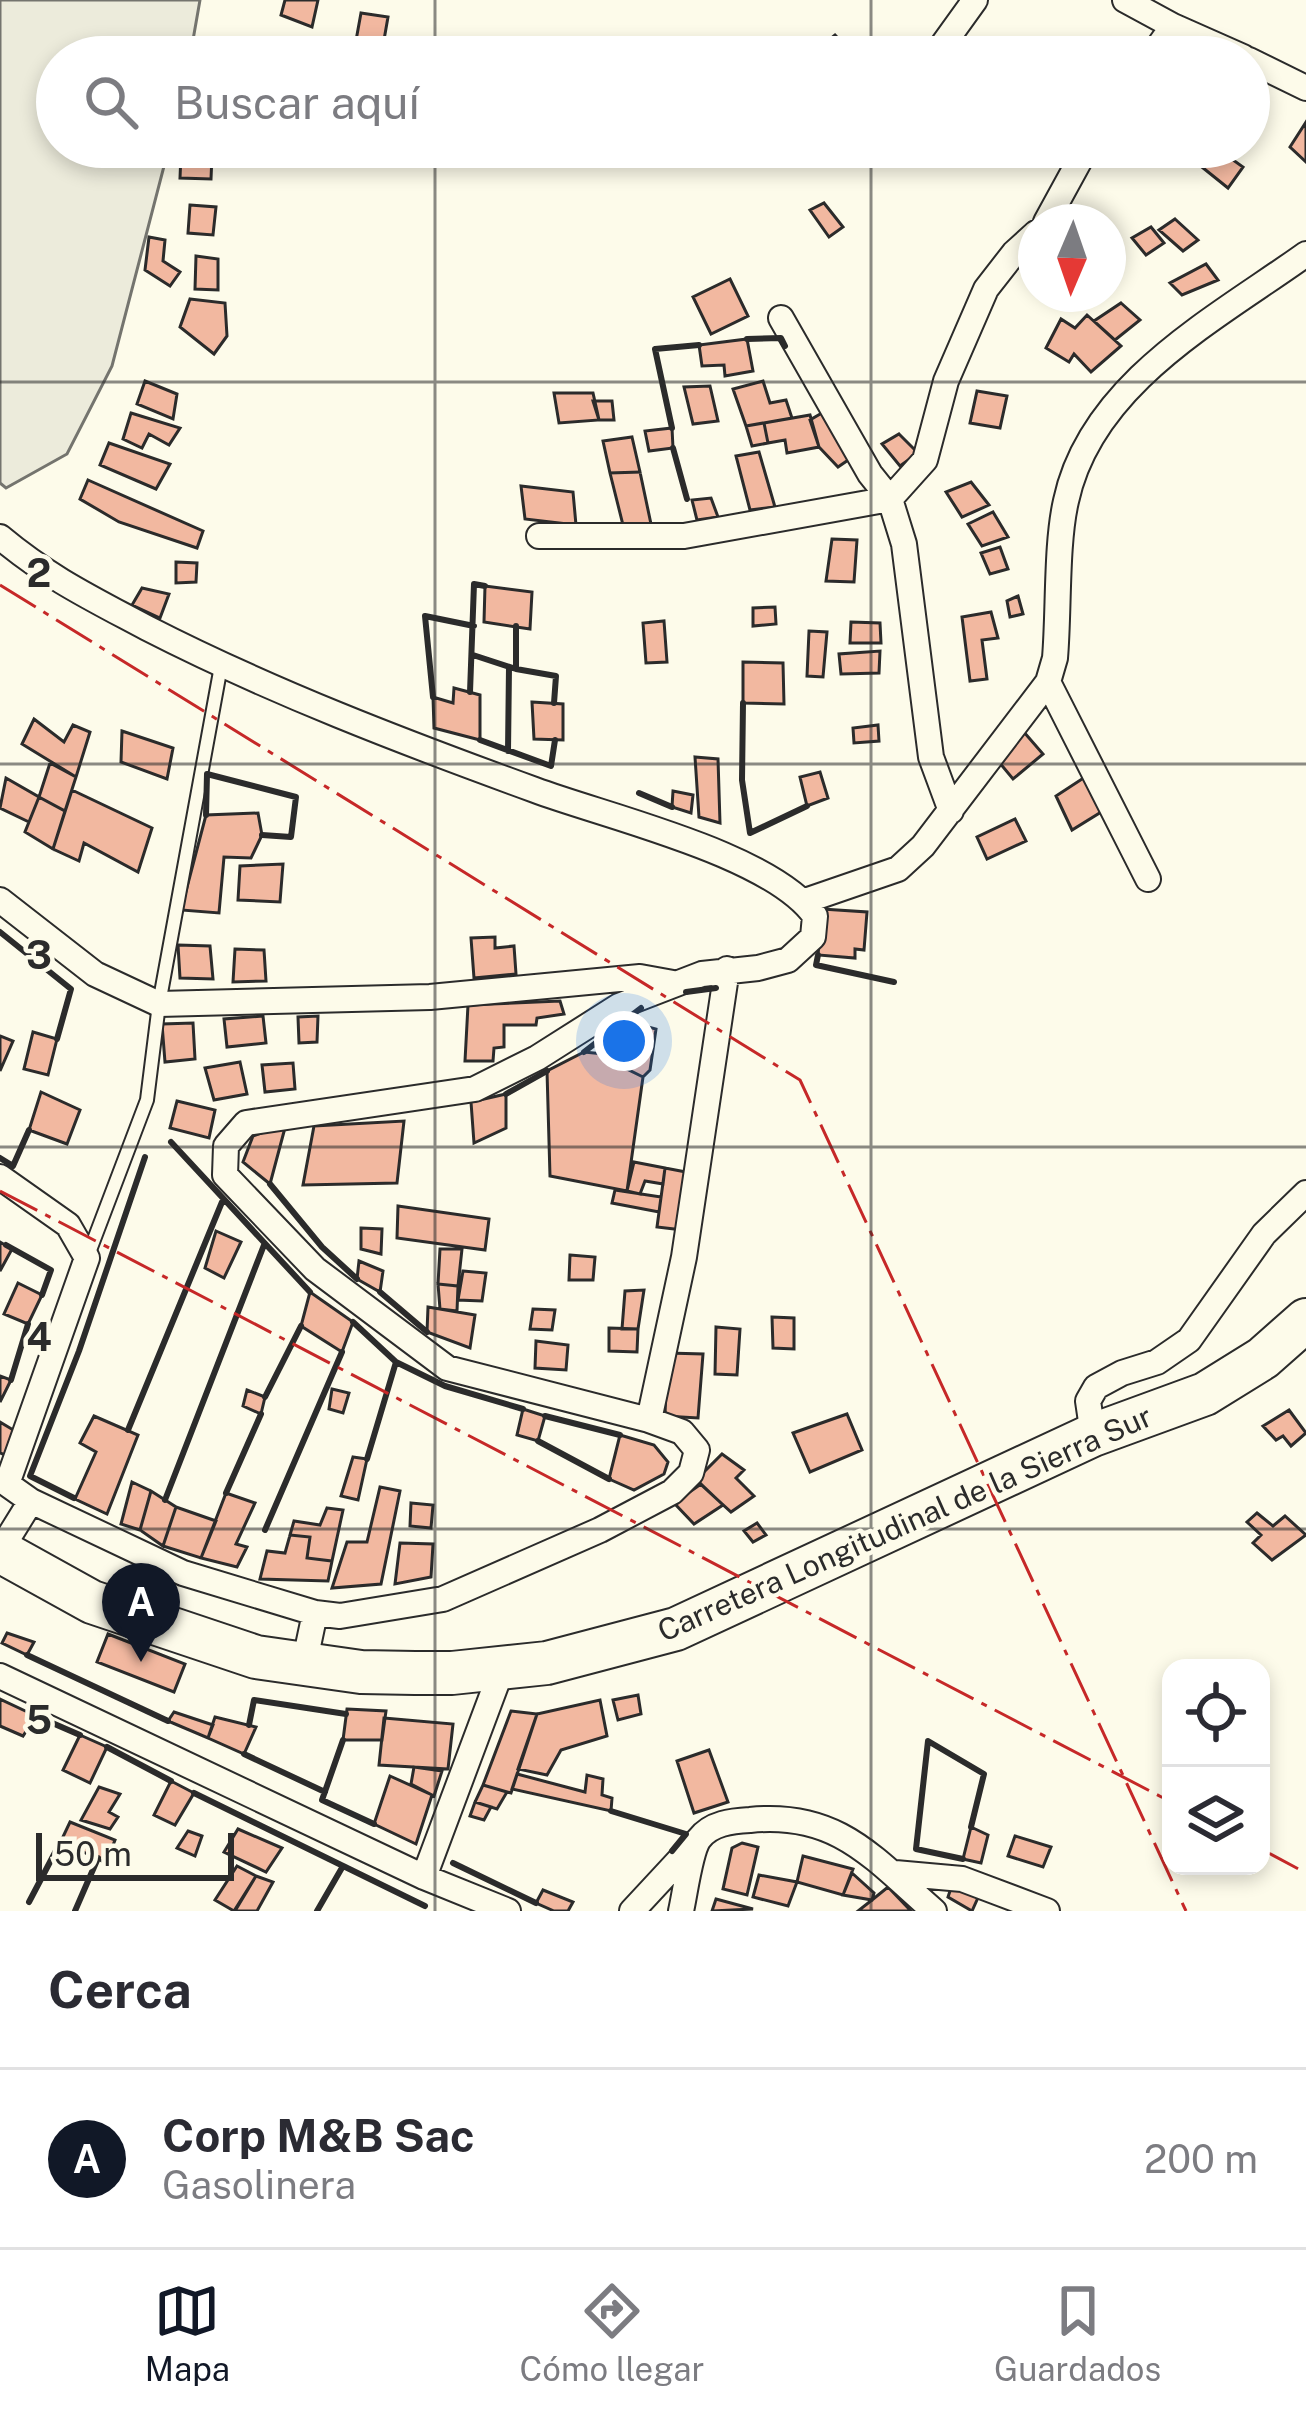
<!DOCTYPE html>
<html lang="es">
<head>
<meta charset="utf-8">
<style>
	:root { --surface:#fff; --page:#f2f2f3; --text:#2b2b33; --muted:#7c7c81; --line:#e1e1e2; --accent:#111827 }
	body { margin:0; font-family:"Public Sans",sans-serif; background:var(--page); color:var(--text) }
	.controls { position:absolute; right:36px; bottom:36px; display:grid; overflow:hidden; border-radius:24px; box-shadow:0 6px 18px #0003 }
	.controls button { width:108px; height:108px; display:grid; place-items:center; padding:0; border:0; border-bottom:3px solid var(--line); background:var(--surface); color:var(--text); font:60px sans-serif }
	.compass { position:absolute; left:1018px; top:204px; width:108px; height:108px; border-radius:50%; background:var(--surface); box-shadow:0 6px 18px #0003; rotate:182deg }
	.scale { position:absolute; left:36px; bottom:30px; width:198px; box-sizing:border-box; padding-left:12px; border:6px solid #2b2b2b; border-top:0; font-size:33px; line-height:42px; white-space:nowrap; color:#2b2b2b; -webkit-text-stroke:9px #fdfbea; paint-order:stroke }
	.you { position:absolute; left:624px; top:1041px; width:42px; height:42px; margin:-30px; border:9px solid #fff; border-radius:50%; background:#1a73e8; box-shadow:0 0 0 18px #1a73e833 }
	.badge { display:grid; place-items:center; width:78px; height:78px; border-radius:50%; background:var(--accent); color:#fff; font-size:39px; font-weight:700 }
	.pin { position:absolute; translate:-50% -99px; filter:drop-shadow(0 3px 6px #0008) }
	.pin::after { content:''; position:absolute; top:63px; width:42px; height:36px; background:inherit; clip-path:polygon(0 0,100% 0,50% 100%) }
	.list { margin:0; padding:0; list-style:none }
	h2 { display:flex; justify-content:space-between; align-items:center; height:156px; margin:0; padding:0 48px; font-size:51px }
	h2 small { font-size:39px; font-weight:400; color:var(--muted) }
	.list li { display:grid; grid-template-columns:78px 1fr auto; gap:36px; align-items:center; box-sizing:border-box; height:180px; padding:0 48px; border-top:3px solid var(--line) }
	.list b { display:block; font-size:45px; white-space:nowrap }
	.list p { margin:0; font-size:39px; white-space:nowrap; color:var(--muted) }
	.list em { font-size:39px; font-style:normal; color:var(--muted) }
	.icon { flex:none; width:66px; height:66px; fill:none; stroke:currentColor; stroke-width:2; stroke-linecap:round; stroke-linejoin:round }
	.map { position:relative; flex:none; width:1306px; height:1911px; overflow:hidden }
	.search { position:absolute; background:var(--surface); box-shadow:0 6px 18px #0003; left:36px; right:36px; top:36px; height:132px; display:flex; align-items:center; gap:30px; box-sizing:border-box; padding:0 42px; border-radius:66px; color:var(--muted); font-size:45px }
	.sheet { height:336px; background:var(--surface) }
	nav { display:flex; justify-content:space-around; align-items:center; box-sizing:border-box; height:168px; border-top:3px solid var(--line); background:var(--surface); font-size:33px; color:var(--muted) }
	nav a { display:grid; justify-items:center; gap:6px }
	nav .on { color:var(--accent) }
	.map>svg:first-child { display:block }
	.green { fill:#ecebdb; stroke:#74746e; stroke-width:3 }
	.building { fill:#f2b8a0; stroke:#2b2b2b; stroke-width:3 }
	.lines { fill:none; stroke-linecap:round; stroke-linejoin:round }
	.lane-casing { stroke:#2b2b2b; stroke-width:16 }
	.street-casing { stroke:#2b2b2b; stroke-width:28 }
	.highway-casing { stroke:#2b2b2b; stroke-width:46 }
	.lane { stroke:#fdfbea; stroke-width:12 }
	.street { stroke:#fdfbea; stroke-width:24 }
	.highway { stroke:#fdfbea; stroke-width:42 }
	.wall { stroke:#2b2b2b; stroke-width:6 }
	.power { stroke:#c62828; stroke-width:3; stroke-dasharray:42 9 6 9; stroke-linecap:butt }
	.grid { fill:none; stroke:#2b2b2b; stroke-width:3; stroke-opacity:0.55 }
	.labels { text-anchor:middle; stroke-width:9; stroke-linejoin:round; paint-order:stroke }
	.street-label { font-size:30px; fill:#2b2b2b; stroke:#fdfbea }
	.grid-label { font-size:39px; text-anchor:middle; font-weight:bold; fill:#2b2b2b; stroke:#fdfbea; stroke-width:9; stroke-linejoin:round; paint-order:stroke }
</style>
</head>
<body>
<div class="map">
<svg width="1306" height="1911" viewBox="0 0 1306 1911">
	<rect width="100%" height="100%" fill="#fdfbea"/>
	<path class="green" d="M0,0H200L190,57H57V147H169L112,366L67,454L6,488L0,483Z"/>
	<path class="building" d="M285,0H318L312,27L281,15Z
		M361,13L388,17L381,57H353Z
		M835,35L856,57H836L824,44Z
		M247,40L287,57H239Z
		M1306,122V162L1290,147Z
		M1177,147H1215L1243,167L1228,188Z
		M181,154L212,155L211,179L180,178Z
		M824,203L843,227L829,237L810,210Z
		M190,205L216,207L213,235L188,233Z
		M1175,219L1198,240L1183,251L1159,230Z
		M1151,227L1164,243L1146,255L1132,238Z
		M149,237L165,240L163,261L180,272L170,286L145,270Z
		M196,256L218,259V290L195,289Z
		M1206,264L1218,280L1182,295L1170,283Z
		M730,279L748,316L711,334L693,297Z
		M190,299L225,303L227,336L214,354L180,327Z
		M1121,303L1140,320L1115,340L1094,321Z
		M1087,315L1121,346L1091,372L1074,354L1069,362L1046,348L1061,319L1075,328Z
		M747,339L753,371L725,376L724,365L702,366L699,345Z
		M145,381L177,394L173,419L137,404Z
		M763,381L770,403L786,400L792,418L746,426L733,389Z
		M710,386L718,421L693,424L684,387Z
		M977,391L1007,396L1000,428L970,423Z
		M554,393H593L599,420L559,423Z
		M593,401H612L614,420H599Z
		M827,410L854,456L838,467L819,447L810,420Z
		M131,413L180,428L169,445L149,434L142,448L123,439Z
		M810,415L819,447L787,453L785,440L768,443L764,423Z
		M764,423L768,443L752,446L746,426Z
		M672,428L673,448L649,451L645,431Z
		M899,434L918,453L900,466L882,444Z
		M632,437L640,472L610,473L603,441Z
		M109,443L170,464L156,489L100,465Z
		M759,452L775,507L750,510L736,456Z
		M640,472L651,524L623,525L610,473Z
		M88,480L203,531L197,548L119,522L80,499Z
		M971,482L989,505L962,517L946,492Z
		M521,486L573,492L576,525L525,519Z
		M711,498L718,517L697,520L692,500Z
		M993,512L1008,537L982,546L968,524Z
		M832,539L857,540L854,582L826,581Z
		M1000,547L1008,569L990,574L981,553Z
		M176,562L197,563L196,582L176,583Z
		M485,586L532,592L530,629L484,622Z
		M142,588L169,594L160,618L132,605Z
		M1018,596L1023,614L1010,617L1007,601Z
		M775,607L776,624L753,626V608Z
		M991,612L998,638L982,640L987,679L970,681L962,617Z
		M664,621L667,662L646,663L643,623Z
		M851,622L880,623L881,643H850Z
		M809,631L827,632L823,677L807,676Z
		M880,651L879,673L841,674L839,654Z
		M743,662L783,663L784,704L743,703Z
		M454,688L480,695V740L434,728L433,697L453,703Z
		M532,702L563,704V740L534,739Z
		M34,719L64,742L73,725L90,732L76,777L22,744Z
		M878,725L879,741L854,743L853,728Z
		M122,731L173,748L167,779L121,762Z
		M1023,731L1043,754L1013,779L994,756Z
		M695,757L718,759L720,823L699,817Z
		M50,763L76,777L65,811L39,797Z
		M820,772L828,798L807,806L800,777Z
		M1085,777L1106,809L1072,830L1056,796Z
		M6,778L39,797L29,822L0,808Z
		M72,790L152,828L138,872L84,843L79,861L53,849Z
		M673,791L693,795L691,813L672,807Z
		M39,797L65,811L53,849L25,832Z
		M258,813L262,835L251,858L224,857L219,913L181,910L206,815Z
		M1015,819L1026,841L987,859L977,837Z
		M283,864L280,902L238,900L240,866Z
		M822,909L867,912L864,950L855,949V958L818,955Z
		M495,937V948L514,946L516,974L474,978L471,938Z
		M178,945L210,946L213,979L180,978Z
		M235,949L264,950L266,981L233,982Z
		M560,1001L564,1014L537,1018L536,1025H504V1047L494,1048L493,1061H465L468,1005Z
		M263,1016L266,1043L227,1047L224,1019Z
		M318,1016L317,1042L299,1043L298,1017Z
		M630,1022L656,1029L650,1070L643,1077L623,1067Z
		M193,1023L195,1059L165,1062L162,1024Z
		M33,1032L57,1039L48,1075L24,1069Z
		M0,1036L13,1041L0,1071Z
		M584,1052L624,1056L623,1067L643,1077L627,1191L550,1176L547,1071Z
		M240,1062L247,1094L214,1100L205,1068Z
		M293,1063L295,1089L265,1092L262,1065Z
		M41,1092L80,1110L67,1144L29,1130Z
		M506,1094V1128L474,1143L471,1102Z
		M177,1101L215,1110L209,1138L170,1128Z
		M404,1121L397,1183L303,1185L314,1126Z
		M286,1124L270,1184L243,1162L253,1136Z
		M634,1162L665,1168L663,1184L645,1181L640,1194L627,1191Z
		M665,1168L691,1173L683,1230L657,1227Z
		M615,1190L661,1197L659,1212L612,1203Z
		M398,1206L489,1219L485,1250L397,1238Z
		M361,1228L382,1229L381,1254L361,1249Z
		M216,1231L241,1242L224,1278L205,1268Z
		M0,1242L12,1249L0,1271Z
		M440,1249H462L458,1286L438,1284Z
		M570,1255L595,1257L593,1280H569Z
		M359,1261L383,1271L380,1292L357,1279Z
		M463,1271L486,1273L482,1301L458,1300Z
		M18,1283L42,1295L28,1324L4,1314Z
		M438,1284L458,1286L457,1311L440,1309Z
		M644,1290L638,1329H622L625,1291Z
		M310,1292L353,1322L342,1352L301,1326Z
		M428,1307L475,1315L470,1348L427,1332Z
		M533,1309L555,1310L552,1330L530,1329Z
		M772,1317L794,1318V1349L773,1348Z
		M716,1327L740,1329L737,1375L715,1374Z
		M609,1328L638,1329L637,1352L609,1351Z
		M536,1341L568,1345L566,1370L535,1368Z
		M667,1353L703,1354L698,1418L665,1416Z
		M0,1376L11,1380L0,1402Z
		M332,1389L349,1393L343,1413L329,1409Z
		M247,1390L265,1397L261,1414L243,1406Z
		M523,1409L545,1416L538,1441L517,1435Z
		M1289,1410L1306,1433L1291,1446L1283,1436L1276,1440L1263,1426Z
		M847,1414L862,1450L810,1472L793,1433Z
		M94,1416L138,1435L107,1514L75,1499L96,1452L80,1443Z
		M0,1422L15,1431L5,1455L0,1453Z
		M620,1435L654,1445L668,1462L664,1474L634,1490L609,1479Z
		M722,1454L744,1470L736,1478L754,1496L731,1512L696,1480Z
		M353,1457L367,1459L358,1500L341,1496Z
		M132,1482L151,1491L140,1530L121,1524Z
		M701,1484L723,1505L694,1524L674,1503Z
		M380,1487L400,1491L381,1584L332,1588L347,1542H367Z
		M151,1491L176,1507L163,1546L140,1530Z
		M226,1493L255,1503L236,1544L247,1547L237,1567L201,1558Z
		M411,1503L433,1505L431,1528L410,1526Z
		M176,1507L216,1521L201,1558L163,1546Z
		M327,1508L343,1510L332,1561L307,1558L310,1537L290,1535L294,1521L320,1525Z
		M1257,1513L1273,1526L1285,1516L1306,1535L1272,1560L1253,1543L1261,1535L1247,1522Z
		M757,1523L766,1535L753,1542L744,1531Z
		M290,1535L310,1537L307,1558L332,1561L328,1581L260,1579L267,1551L285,1553Z
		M400,1543L433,1544L431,1577L395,1584Z
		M7,1633L34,1642L27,1655L2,1643Z
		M108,1634L185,1664L174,1692L97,1662Z
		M638,1695L641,1714L618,1720L613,1700Z
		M0,1699L36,1716L23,1736L0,1726Z
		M600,1700L607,1736L561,1750L547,1775L518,1769L537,1714Z
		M347,1709L386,1711L382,1740H343Z
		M511,1711L537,1714L511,1793L483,1785Z
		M174,1712L213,1725L208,1738L168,1721Z
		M215,1717L256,1727L244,1754L208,1738Z
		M384,1718L453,1724L448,1769L379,1765Z
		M80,1735L107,1747L90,1783L63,1770Z
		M709,1750L728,1802L694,1813L677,1761Z
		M414,1767L442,1771L434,1796L411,1784Z
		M517,1774L585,1792L587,1775L603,1779L602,1795L612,1798L611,1811L512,1789Z
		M390,1776L432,1795L416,1844L374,1824Z
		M171,1781L194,1793L175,1825L154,1815Z
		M483,1785L507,1792L497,1809L475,1802Z
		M99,1787L120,1794L109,1812L118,1817L110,1829L81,1820Z
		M475,1802L491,1807L484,1820L470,1816Z
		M70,1822L115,1840L106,1863L61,1841Z
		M971,1827L988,1835L981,1863L963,1859Z
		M238,1829L282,1848L266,1872L224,1852Z
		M188,1831L202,1836L195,1856L177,1848Z
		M1015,1836L1051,1847L1043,1867L1008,1856Z
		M742,1843L758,1847L747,1895L723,1889L732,1848Z
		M803,1856L853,1869L843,1895L797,1882Z
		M237,1866L256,1876L234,1911L215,1900Z
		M852,1873L874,1893L872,1900L843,1895Z
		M759,1875L797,1882L788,1906L753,1897Z
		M256,1876L273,1882L257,1911H235Z
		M953,1882L981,1891L972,1911L948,1897Z
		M888,1887L911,1911H858L872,1900Z
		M543,1890L573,1902L568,1911H554L536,1903Z
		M716,1899L753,1909L712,1911Z"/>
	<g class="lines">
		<g class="lane-casing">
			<path id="lane" d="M87,1258L147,1100L159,1004L221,666"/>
		</g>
		<g class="street-casing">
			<path id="street" d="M1125,0L1173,26L1151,57
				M1173,26L1243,57
				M934,57L975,0
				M1249,60L1306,88
				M1046,222L1087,147
				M781,318L870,474L890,499L904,544L931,757L951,811
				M539,536H684L890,499L925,460L946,381L986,289L1014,253L1036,233
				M0,537C49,578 91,598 147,628C272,692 403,742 535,790C607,817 771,854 815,916L813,937L788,960L758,968L702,974L619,1006L537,1058L475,1089L246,1123L226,1146L225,1175L315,1269L447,1368L649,1420L682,1432L697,1450L691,1473L672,1492L600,1530L443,1599L340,1616L315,1613L304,1665
				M1048,682L1148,879
				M0,900L95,974L159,1004L430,997L640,977L673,983
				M805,901L898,869L923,846L1048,682L1055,658C1059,611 1056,544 1066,501C1091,383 1217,318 1306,254
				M0,1177L68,1225L87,1258L7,1484L31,1501L0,1551
				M649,1420L684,1257L727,969
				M1093,1435L1088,1401L1096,1387L1122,1373L1157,1362L1189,1340L1264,1234L1306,1193
				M31,1501L183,1573L315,1613
				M0,1676L424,1877L508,1911
				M895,1873L962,1879L1047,1911
				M424,1877L502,1669
				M632,1911L697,1841
				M681,1911C685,1894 690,1852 699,1839C711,1823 732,1821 750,1820C838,1811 874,1859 934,1911"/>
		</g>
		<g class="highway-casing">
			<path id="highway" d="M0,1551L92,1602L256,1657L361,1672L415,1673H452L547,1663L676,1629L1093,1435L1205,1394L1263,1358L1306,1320"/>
		</g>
		<use href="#lane" class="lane"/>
		<use href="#street" class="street"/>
		<use href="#highway" class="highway"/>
		<path class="wall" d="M1249,86L1260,91L1249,114
			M747,339L781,338L785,346
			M672,428L655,349L699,345
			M673,448L687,499
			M473,655L516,669V626
			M516,669L556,676L554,703
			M470,692L474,584L485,586
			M433,697L425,616L474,626
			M743,703L742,780L750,833L807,806
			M480,740L551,766L555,740
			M508,751L509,667
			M639,793L672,807
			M206,815L207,774L296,797L291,837L262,835
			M0,932L71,989L57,1039
			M818,955L816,965L894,982
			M686,992L716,988
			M584,1052L641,1008
			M506,1094L547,1071
			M171,1142L310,1292
			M0,1158L13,1166L29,1130
			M270,1184L322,1247L357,1279
			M6,1245L51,1270L42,1295
			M380,1292L427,1332
			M353,1322L396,1362L445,1386L523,1409
			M11,1380L28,1324
			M265,1397L301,1326
			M545,1416L620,1435
			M128,1430L222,1202
			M538,1441L609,1479
			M367,1459L396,1362
			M226,1493L261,1414
			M74,1498L30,1476L79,1351L145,1157
			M165,1500L264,1245
			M265,1530L342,1352
			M27,1655L168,1721
			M36,1716L80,1735
			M249,1725L254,1700L346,1714
			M343,1740L322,1800L374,1824
			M107,1747L171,1781
			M244,1754L325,1792
			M194,1793L425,1906
			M611,1811L686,1834L672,1851
			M963,1859L916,1849L928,1741L984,1774L971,1827
			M453,1863L536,1903
			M29,1902L61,1841
			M75,1911L98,1858
			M317,1911L343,1866"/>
		<path class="power" d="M0,585L800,1080L1186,1911
			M0,1191L1171,1802
			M1261,1849L1306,1873"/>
	</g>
	<path class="grid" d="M435,0V57M871,0V57M435,147V1911M871,147V1911M0,382H1306M0,764H1306M0,1147H1306M0,1529H1306"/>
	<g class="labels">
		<g class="street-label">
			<text transform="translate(905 1524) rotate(-24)" y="10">Carretera Longitudinal de la Sierra Sur</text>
		</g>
	</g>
	<g class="grid-label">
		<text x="39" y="587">2</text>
		<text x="39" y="969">3</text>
		<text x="39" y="1351">4</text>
		<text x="39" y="1734">5</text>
	</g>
</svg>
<div class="controls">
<button><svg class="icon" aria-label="locate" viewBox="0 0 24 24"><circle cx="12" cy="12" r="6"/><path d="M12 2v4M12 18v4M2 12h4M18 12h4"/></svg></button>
<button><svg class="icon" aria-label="layers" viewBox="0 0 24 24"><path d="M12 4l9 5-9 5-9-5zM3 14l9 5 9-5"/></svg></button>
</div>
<svg class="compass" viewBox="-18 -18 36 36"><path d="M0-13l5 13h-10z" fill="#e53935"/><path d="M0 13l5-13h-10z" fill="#7c7c81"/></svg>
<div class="scale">50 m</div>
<div class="you"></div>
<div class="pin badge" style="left:141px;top:1662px">A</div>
<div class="search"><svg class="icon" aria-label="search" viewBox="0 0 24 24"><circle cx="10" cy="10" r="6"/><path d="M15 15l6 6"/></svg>Buscar aquí</div>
</div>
<section class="sheet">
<h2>Cerca<small></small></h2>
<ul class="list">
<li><span class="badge">A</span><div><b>Corp M&amp;B Sac</b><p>Gasolinera</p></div><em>200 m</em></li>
</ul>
</section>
<nav>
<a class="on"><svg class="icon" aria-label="map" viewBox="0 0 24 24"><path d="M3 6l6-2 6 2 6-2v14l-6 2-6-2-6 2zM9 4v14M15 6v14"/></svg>Mapa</a>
<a><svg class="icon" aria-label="directions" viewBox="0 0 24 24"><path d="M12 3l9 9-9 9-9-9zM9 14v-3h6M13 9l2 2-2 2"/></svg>Cómo llegar</a>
<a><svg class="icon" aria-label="saved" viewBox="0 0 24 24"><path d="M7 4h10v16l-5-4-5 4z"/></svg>Guardados</a>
</nav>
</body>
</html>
